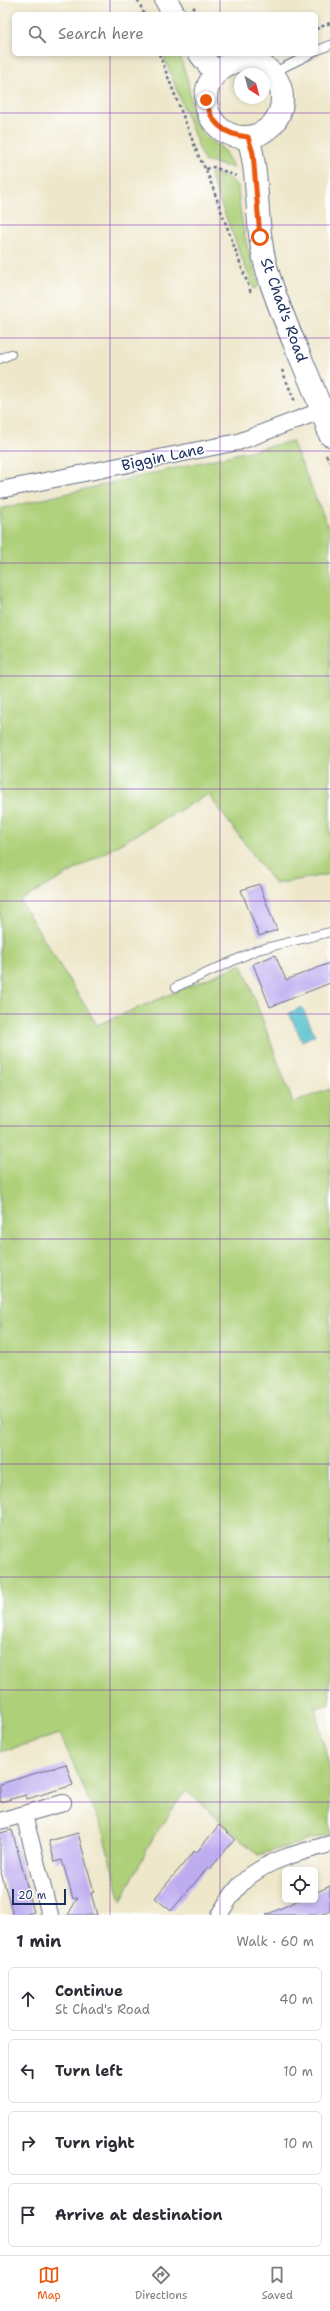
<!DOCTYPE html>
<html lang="en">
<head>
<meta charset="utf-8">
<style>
	:root { --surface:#fff; --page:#f2f2f3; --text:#2b2b33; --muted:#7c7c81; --line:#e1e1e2; --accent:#ea580c }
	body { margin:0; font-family:"Shantell Sans",sans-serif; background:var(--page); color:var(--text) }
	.controls { position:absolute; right:12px; bottom:12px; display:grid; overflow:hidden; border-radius:6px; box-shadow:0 2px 6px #0003 }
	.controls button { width:36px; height:36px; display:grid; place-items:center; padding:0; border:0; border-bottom:1px solid var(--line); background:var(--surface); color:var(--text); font:20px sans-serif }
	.compass { position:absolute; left:234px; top:68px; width:36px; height:36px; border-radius:50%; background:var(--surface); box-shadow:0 2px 6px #0003; rotate:144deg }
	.scale { position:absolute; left:12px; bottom:10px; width:54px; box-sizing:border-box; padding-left:4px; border:2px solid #1b2f5e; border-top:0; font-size:11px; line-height:14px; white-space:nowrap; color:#1b2f5e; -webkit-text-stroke:3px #fff; paint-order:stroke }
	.stop { position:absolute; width:12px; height:12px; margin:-9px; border:3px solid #ea580c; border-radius:50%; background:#fff }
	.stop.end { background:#ea580c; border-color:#fff; box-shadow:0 1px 4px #0008 }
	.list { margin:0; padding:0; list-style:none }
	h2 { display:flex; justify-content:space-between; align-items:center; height:52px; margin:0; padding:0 16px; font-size:17px }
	h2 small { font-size:13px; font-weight:400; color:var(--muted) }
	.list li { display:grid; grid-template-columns:26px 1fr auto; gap:12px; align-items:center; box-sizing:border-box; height:64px; margin:0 8px 8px; padding:0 8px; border:1px solid var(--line); border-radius:6px }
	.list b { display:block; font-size:15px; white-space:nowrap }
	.list p { margin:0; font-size:13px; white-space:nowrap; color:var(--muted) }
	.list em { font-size:13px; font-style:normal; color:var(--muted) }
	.icon { flex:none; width:22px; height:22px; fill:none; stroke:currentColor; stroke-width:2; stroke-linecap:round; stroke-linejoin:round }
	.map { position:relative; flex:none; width:330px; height:1915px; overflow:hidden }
	.search { position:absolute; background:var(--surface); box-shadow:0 2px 6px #0003; left:12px; right:12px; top:12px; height:44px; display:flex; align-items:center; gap:10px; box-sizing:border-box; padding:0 14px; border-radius:6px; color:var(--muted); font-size:15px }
	.sheet { height:340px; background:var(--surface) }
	nav { display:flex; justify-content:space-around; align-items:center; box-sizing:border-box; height:56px; border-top:1px solid var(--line); background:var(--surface); font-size:11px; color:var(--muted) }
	nav a { display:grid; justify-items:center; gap:2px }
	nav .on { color:var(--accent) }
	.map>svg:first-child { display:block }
	.green { fill:#aed079; stroke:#64806c }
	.water { fill:#51bfc9; stroke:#367794 }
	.building { fill:#beacf0 }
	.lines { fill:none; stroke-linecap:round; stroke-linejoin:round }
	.lane-casing { stroke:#656f84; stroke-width:10 }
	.street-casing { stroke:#656f84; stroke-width:18 }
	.primary-casing { stroke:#656f84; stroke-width:24 }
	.path { stroke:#656f84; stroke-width:2.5; stroke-dasharray:3 3; stroke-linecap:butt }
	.lane { stroke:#fff; stroke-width:8 }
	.street { stroke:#fff; stroke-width:16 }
	.primary { stroke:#fff; stroke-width:22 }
	.route { stroke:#ea580c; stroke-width:5 }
	.grid { fill:none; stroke:#7b2cbf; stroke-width:1; stroke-opacity:0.55 }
	.labels { text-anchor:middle; stroke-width:3; stroke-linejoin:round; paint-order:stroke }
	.street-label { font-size:15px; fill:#1b2f5e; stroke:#fff }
</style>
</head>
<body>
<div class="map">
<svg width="330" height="1915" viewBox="0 0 330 1915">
	<rect width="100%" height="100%" fill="#fff"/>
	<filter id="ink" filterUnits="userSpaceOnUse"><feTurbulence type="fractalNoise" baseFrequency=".025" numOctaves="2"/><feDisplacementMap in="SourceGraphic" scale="8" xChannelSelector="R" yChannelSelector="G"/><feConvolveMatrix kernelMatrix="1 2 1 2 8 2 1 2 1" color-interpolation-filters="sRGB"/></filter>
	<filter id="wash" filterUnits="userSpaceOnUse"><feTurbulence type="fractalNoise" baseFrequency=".012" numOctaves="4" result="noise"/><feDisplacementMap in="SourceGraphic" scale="16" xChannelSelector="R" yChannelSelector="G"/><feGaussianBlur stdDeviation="0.9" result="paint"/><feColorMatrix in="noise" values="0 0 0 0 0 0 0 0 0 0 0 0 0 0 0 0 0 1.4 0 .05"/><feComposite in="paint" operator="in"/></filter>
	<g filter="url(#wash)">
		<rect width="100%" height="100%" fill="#eee7ca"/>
		<path class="green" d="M163,54H179L188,82L194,122L206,137L223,149L234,168L204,161Z
			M212,172L228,178L238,186C240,221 247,252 260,285L254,289L214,186L210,174Z
			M292,441L330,531V874L275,884L208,794L20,901L97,1025L242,964L293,1103L330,1089V1704L315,1708L330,1770V1834L258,1855L186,1790L154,1836L121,1901L102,1830L60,1734L0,1752V509Z"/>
		<path class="water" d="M302,1007L315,1035L302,1041L289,1013Z"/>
		<g id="blocks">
			<path class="building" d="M259,884L277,930L259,936L241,890Z
				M275,955L286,980L330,963V983L270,1007L253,964Z
				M66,1764L73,1785L27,1799L26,1795L0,1802V1784Z
				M219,1825L235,1839L210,1869L208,1867L171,1911L155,1898L194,1851L196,1853Z
				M12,1830L34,1912L24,1915H13L0,1869V1833Z
				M78,1833L94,1892L91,1893L97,1915H68L78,1897L73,1899L62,1860L55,1862L49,1841Z
				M330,1886V1911L320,1915H266L299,1900H315V1893Z"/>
		</g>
	</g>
	<g filter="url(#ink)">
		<use href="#blocks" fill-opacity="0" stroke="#656f84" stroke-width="1"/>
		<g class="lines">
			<g class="lane-casing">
				<path id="lane" d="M316,51L330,45
					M272,73L311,54
					M0,359L11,354
					M176,987L257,950L330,932"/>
			</g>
			<g class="street-casing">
				<path id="street" d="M0,490L238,442L323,410
					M24,1815L50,1915
					M0,1821L63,1803
					M219,1915C229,1899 240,1881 257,1871C278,1857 306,1851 330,1844"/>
			</g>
			<g class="primary-casing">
				<path id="primary" d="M166,0L174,14
					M200,54L216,74
					M206 99a38 38 0 1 1 76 0a38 38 0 1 1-76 0Z
					M248,137C261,180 254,226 267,270C283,326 313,378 330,435"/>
			</g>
			<path class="path" d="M138,0L144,14
				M193,7L200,14
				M316,29L330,23
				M159,54L199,157L207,172L251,293
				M206,169L214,167L236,176
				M282,370L295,402
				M326,455L330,461"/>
			<use href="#lane" class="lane"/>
			<use href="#street" class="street"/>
			<use href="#primary" class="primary"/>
		</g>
	</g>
	<g class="lines" filter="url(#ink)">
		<path class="route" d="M206,100C210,123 224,135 248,137L253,153L260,237"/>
	</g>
	<path class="grid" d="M110,0V14M220,0V14M110,54V1915M220,54V1915M0,113H330M0,225H330M0,338H330M0,451H330M0,563H330M0,676H330M0,789H330M0,901H330M0,1014H330M0,1126H330M0,1239H330M0,1352H330M0,1464H330M0,1577H330M0,1690H330M0,1802H330"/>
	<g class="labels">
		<g class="street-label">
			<text transform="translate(284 310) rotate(70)" y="5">St Chad's Road</text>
			<text transform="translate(163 457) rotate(-12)" y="5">Biggin Lane</text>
		</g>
	</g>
</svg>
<div class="controls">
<button><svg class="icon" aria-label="locate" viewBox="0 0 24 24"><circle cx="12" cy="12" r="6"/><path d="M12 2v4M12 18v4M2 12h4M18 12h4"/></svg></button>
</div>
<svg class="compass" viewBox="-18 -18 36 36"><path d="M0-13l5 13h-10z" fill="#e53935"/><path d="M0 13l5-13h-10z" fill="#7c7c81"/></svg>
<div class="scale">20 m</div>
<div class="stop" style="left:260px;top:237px"></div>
<div class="stop end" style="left:206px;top:100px"></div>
<div class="search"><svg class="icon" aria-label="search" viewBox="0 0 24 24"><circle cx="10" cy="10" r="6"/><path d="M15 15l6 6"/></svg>Search here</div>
</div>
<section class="sheet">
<h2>1 min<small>Walk · 60 m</small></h2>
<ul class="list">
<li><svg class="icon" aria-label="ahead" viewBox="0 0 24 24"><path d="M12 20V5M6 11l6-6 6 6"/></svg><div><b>Continue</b><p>St Chad's Road</p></div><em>40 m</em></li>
<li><svg class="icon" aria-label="left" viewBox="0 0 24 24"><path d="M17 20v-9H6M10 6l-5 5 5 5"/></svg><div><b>Turn left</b></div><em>10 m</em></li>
<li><svg class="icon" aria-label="right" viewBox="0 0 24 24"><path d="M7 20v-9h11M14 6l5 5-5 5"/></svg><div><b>Turn right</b></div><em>10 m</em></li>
<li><svg class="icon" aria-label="arrive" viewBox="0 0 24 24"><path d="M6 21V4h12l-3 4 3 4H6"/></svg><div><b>Arrive at destination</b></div></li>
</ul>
</section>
<nav>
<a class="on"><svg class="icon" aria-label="map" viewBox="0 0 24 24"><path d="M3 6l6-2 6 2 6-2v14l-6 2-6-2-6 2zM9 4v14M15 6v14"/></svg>Map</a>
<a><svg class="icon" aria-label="directions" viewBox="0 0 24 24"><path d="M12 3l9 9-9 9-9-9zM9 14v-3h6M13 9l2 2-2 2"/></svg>Directions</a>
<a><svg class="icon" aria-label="saved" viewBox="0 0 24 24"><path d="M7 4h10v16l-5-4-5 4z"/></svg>Saved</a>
</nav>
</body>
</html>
